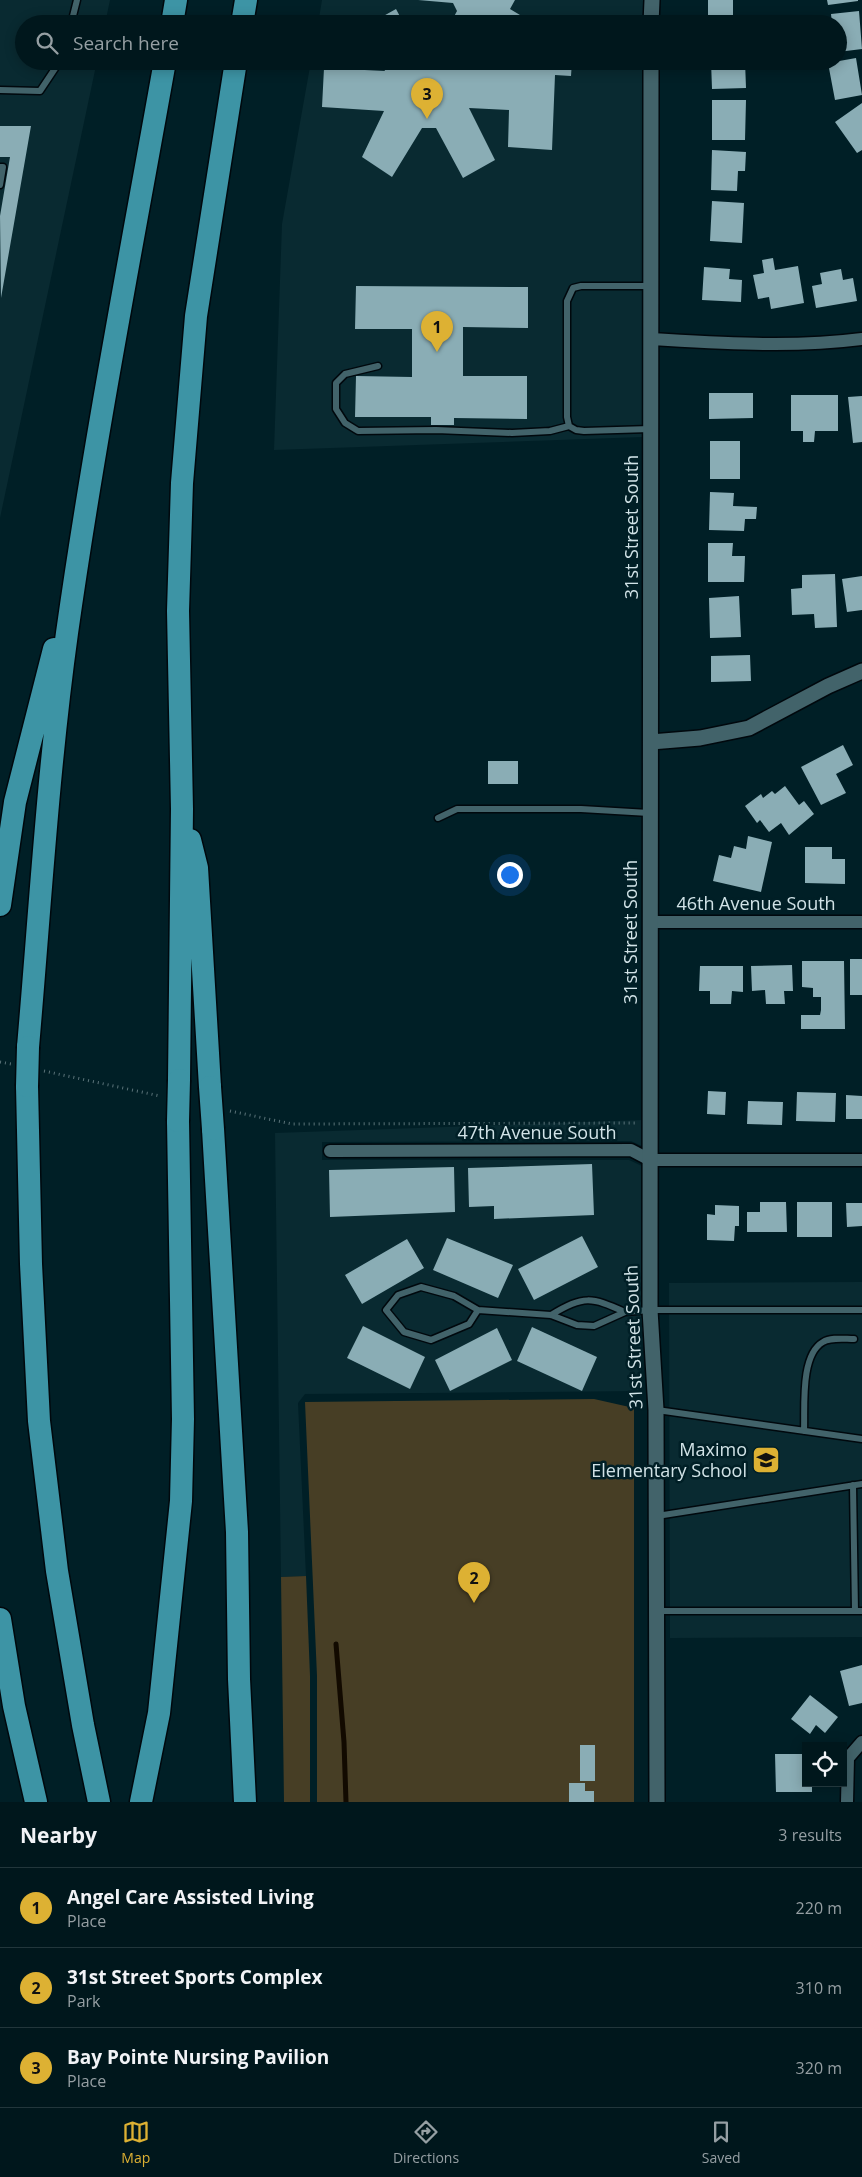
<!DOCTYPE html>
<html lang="en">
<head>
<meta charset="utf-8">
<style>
	:root { --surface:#00171c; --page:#0e2429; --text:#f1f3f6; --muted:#959fa3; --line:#22363b; --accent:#ddb133 }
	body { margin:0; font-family:"Open Sans",sans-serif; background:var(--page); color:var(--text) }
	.controls { position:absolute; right:15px; bottom:15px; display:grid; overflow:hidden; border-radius:0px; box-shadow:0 2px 12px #0003 }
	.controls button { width:45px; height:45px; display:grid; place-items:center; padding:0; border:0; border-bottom:1px solid var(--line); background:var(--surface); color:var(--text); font:25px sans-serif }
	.you { position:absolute; left:509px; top:874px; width:18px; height:18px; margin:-12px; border:4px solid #fff; border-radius:50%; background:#1a73e8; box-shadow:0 0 0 8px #1a73e833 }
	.badge { display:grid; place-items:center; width:32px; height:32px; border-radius:50%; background:var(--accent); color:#111; font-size:16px; font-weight:700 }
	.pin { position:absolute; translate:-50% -41px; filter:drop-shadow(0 1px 2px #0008) }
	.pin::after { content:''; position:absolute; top:26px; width:18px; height:15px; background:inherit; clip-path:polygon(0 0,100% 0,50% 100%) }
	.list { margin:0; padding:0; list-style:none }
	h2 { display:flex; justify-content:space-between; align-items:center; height:65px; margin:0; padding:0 20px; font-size:21px }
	h2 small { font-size:16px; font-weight:400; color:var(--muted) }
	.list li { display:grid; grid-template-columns:32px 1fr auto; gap:15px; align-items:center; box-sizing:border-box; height:80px; padding:0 20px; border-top:1px solid var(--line) }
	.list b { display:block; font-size:19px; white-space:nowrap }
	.list p { margin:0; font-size:16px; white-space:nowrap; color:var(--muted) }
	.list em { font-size:16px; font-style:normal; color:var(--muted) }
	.icon { flex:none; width:28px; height:28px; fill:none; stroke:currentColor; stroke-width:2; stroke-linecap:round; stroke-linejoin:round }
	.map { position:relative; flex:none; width:862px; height:1802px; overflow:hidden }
	.search { position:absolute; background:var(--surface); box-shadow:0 2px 12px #0003; left:15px; right:15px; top:15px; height:55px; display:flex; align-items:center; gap:12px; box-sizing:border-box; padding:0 18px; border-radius:28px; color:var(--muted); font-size:19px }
	.sheet { height:305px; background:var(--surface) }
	nav { display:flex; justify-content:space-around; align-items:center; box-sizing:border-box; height:70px; border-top:1px solid var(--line); background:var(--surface); font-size:14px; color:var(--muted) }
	nav a { display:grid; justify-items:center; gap:2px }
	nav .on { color:var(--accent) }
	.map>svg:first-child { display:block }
	.built { fill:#092a31 }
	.green { fill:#473e25 }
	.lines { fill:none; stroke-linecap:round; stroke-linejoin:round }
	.stream { stroke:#120a00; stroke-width:5 }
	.building { fill:#8aadb5 }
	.service-casing { stroke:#00080d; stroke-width:9 }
	.minor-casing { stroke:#00080d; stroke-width:15 }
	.tertiary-casing { stroke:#00080d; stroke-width:18 }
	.motorway-casing { stroke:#00080d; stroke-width:25 }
	.path { stroke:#5a7379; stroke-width:3; stroke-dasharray:1 4; stroke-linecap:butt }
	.service { stroke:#42636a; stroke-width:6 }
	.minor { stroke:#42636a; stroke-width:12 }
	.tertiary { stroke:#42636a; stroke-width:15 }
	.motorway { stroke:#3d94a5; stroke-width:22 }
	.motorway-bridge-casing { stroke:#00080d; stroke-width:25; stroke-linecap:butt }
	.motorway-bridge { stroke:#3d94a5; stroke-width:22 }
	.labels { text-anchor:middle; stroke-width:5; stroke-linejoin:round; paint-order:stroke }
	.street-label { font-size:18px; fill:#d1e3e7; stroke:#001f26 }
	.poi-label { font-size:18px; fill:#d1e3e7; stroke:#001f26; text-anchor:end }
</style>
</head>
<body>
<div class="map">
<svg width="862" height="1802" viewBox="0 0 862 1802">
	<rect width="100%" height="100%" fill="#001f26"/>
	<path class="built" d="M0,0H110L105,24H24V61H97L0,518Z
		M322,0H643V24H318Z
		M311,61H643V437L274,450L282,224Z
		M642,1120V1146L631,1141L322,1142V1160H629L642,1166L641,1391L305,1394L298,1403L306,1576L281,1577L275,1133Z
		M862,1282V1637L670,1638L669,1283Z"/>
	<path class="green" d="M594,1399L634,1408V1802H317V1676L305,1402Z
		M306,1576L310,1676V1802H284L281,1577Z"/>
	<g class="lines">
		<path class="stream" d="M336,1644L344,1742L346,1802"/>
	</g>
	<path class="building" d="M418,0H515L510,9L535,24H450L457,11L453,3Z
		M708,0H733V24H708Z
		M827,0H858V1L828,5Z
		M396,9L404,24H369Z
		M859,11L862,49L838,52V24H832L831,14Z
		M856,58L862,95L835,100L828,63Z
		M380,61H425L426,64L427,61H472L470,64L524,67V61H572L571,76L555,75L552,150L508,147L509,110L469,108L495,160L463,178L436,128H422L392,177L362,157L384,111L322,107L324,68L385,71Z
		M711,61H745L746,88L712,89Z
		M712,100H746L745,140H712Z
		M862,103V150L857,153L835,122Z
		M0,126H31L1,298L0,216L10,157H0Z
		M712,150L746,152L745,171H738L737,191L711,190Z
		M712,201L744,203L742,243L710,241Z
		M773,258L775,270L798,266L804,303L771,309L769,297L758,299L753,275L764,273L762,260Z
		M704,267L730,269L729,279L742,280L741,302L702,300Z
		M841,269L843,280L853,278L857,301L816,308L812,286L822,284L820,273Z
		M356,286L528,287V328L463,327V376H527V419L454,418V425H431V417H355L356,376L412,377V329H355Z
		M709,393H753V418L709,419Z
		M791,395H838V431H815L814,442H803V431H791Z
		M862,396V442L853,443L848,397Z
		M710,441H740V479H710Z
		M710,492L734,493L733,506L757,507L756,519H745L744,531L709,530Z
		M708,543H733L732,556H745L744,582H708Z
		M835,574L837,627L815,628L814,614L792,615L791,589L802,588V575Z
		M862,576V610L847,612L842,579Z
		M739,596L741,637L710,638L709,598Z
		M750,655L751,681L711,682V656Z
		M843,745L853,765L836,774L846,793L821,805L801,767Z
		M488,761H518V784H488Z
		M785,786L799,805L804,801L814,814L789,835L781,823L769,832L760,820L757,823L745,806L761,794L763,798L772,791L775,794Z
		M748,836L772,842L761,892L713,881L719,855L731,858L734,846L746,849Z
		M805,847H832V859H845V884L805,883Z
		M850,959H862V995H850Z
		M802,961H844L845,1029H801V1015H820L821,1010V997H813V988L802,987Z
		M792,965L793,991H784L785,1004H766L765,990L752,991L751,966Z
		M700,966H743V992L732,991L731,1004H710V991H699Z
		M708,1091L726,1092L725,1115L707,1114Z
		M797,1092L836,1093L835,1122L796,1121Z
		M846,1095L862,1096V1119H846Z
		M748,1101L783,1102L782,1125L747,1124Z
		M592,1164L594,1215L494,1219V1206L469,1207L468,1168Z
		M454,1167L455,1212L330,1217L329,1170Z
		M760,1202H786L787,1232H747V1212H760Z
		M797,1202H832V1237H797Z
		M846,1203H862V1226L847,1227Z
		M715,1205L739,1206V1226H735L734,1241L707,1240V1214L715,1215Z
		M582,1236L598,1267L534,1300L518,1269Z
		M447,1238L513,1265L498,1298L433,1270Z
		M407,1239L424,1268L362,1304L345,1275Z
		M363,1326L425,1357L410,1389L347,1358Z
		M532,1327L597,1357L582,1391L517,1361Z
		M497,1328L512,1360L450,1391L435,1360Z
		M862,1665V1703L849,1706L840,1671Z
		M810,1695L838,1717L825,1733L816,1725L810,1734L791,1719Z
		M580,1745H595V1781H580Z
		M775,1754H806V1783H812V1792H776Z
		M569,1783H585V1791H594V1802H569Z"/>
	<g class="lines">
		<g class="service-casing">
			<path id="service" d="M71,24L77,0
				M0,90L40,91L60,61
				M0,167H3L0,185
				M378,366L345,374L336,383V409L345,423L358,431L436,430L512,433L550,431L569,426
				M650,429L584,431L576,430L569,426L567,417V301L573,288L581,286H651
				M438,818L457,809H581L649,813
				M478,1310L469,1324L431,1340L404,1332L386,1310L398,1295L421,1287L454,1296L478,1310L551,1315L577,1325L594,1326L625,1312L650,1310H862
				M551,1315C584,1295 591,1297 625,1312
				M657,1410L862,1439
				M804,1431C805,1407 800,1355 823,1342C831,1337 844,1339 854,1339
				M853,1485L855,1611
				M657,1516L862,1484
				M657,1611H862"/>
		</g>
		<g class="minor-casing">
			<path id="minor" d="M651,339C721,343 792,348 862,339
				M650,922H862
				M330,1151L631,1150L650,1160H862
				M847,1802L848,1758L862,1742"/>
		</g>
		<g class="tertiary-casing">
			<path id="tertiary" d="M651,24L652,0
				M651,61L650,1310L656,1410L657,1802
				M651,742L700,738L749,728L828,686L862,671"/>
		</g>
		<g class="motorway-casing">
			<path id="motorway" d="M172,24L176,0
				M242,24L246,0
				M190,840L197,868L210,1087
				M0,905L15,802L54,649
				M28,1047C40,909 48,770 67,633C94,442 131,252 165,61
				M179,1080L182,809L178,611L182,483L196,316L236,61
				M27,1086L31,1264L39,1421L57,1571L83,1725L99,1802
				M213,1129L237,1532L239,1679L245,1802
				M0,1619L14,1706L36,1802
				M141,1802L159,1713L181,1501L183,1419L178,1121"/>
		</g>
		<path class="path" d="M0,1062L11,1064
			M44,1071L160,1096
			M230,1111L292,1124L637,1123"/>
		<use href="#service" class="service"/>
		<use href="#minor" class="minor"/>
		<use href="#tertiary" class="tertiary"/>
		<use href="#motorway" class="motorway"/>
		<g class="motorway-bridge-casing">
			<path id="motorway-bridge" d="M27,1086L28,1047
				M210,1087L213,1129
				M178,1121L179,1080"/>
		</g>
		<use href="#motorway-bridge" class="motorway-bridge"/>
	</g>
	<defs>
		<g id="school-square" transform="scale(1.4375)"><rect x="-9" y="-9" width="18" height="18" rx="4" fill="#ddb133" stroke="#001f26"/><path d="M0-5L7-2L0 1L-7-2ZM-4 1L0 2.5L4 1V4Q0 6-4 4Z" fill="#111"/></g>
	</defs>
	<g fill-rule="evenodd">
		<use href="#school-square" x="766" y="1460"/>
	</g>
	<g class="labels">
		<g class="street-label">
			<text transform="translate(632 527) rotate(-90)" y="6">31st Street South</text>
			<text x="756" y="910">46th Avenue South</text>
			<text transform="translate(631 932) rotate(-90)" y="6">31st Street South</text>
			<text x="537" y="1139">47th Avenue South</text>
			<text transform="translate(634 1337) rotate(-92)" y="6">31st Street South</text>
		</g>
		<g class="poi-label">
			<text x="747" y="1456">Maximo<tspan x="747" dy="21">Elementary School</tspan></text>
		</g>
	</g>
</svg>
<div class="controls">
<button><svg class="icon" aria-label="locate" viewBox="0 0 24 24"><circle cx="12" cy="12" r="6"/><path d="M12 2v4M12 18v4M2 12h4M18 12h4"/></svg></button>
</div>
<div class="you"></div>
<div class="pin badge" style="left:437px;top:352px">1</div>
<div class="pin badge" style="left:474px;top:1603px">2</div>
<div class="pin badge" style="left:427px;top:119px">3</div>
<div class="search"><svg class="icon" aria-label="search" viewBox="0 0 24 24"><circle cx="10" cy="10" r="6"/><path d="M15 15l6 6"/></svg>Search here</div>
</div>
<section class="sheet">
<h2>Nearby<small>3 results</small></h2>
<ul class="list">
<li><span class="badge">1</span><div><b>Angel Care Assisted Living</b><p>Place</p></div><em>220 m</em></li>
<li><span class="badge">2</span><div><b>31st Street Sports Complex</b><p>Park</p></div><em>310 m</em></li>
<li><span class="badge">3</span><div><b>Bay Pointe Nursing Pavilion</b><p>Place</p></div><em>320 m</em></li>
</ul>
</section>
<nav>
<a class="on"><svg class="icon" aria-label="map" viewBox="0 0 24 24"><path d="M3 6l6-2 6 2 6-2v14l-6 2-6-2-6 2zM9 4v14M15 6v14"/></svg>Map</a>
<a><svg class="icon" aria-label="directions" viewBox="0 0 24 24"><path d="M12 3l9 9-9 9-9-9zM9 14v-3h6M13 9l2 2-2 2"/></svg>Directions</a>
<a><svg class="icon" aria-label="saved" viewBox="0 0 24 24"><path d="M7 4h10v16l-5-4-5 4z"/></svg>Saved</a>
</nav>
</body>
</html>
